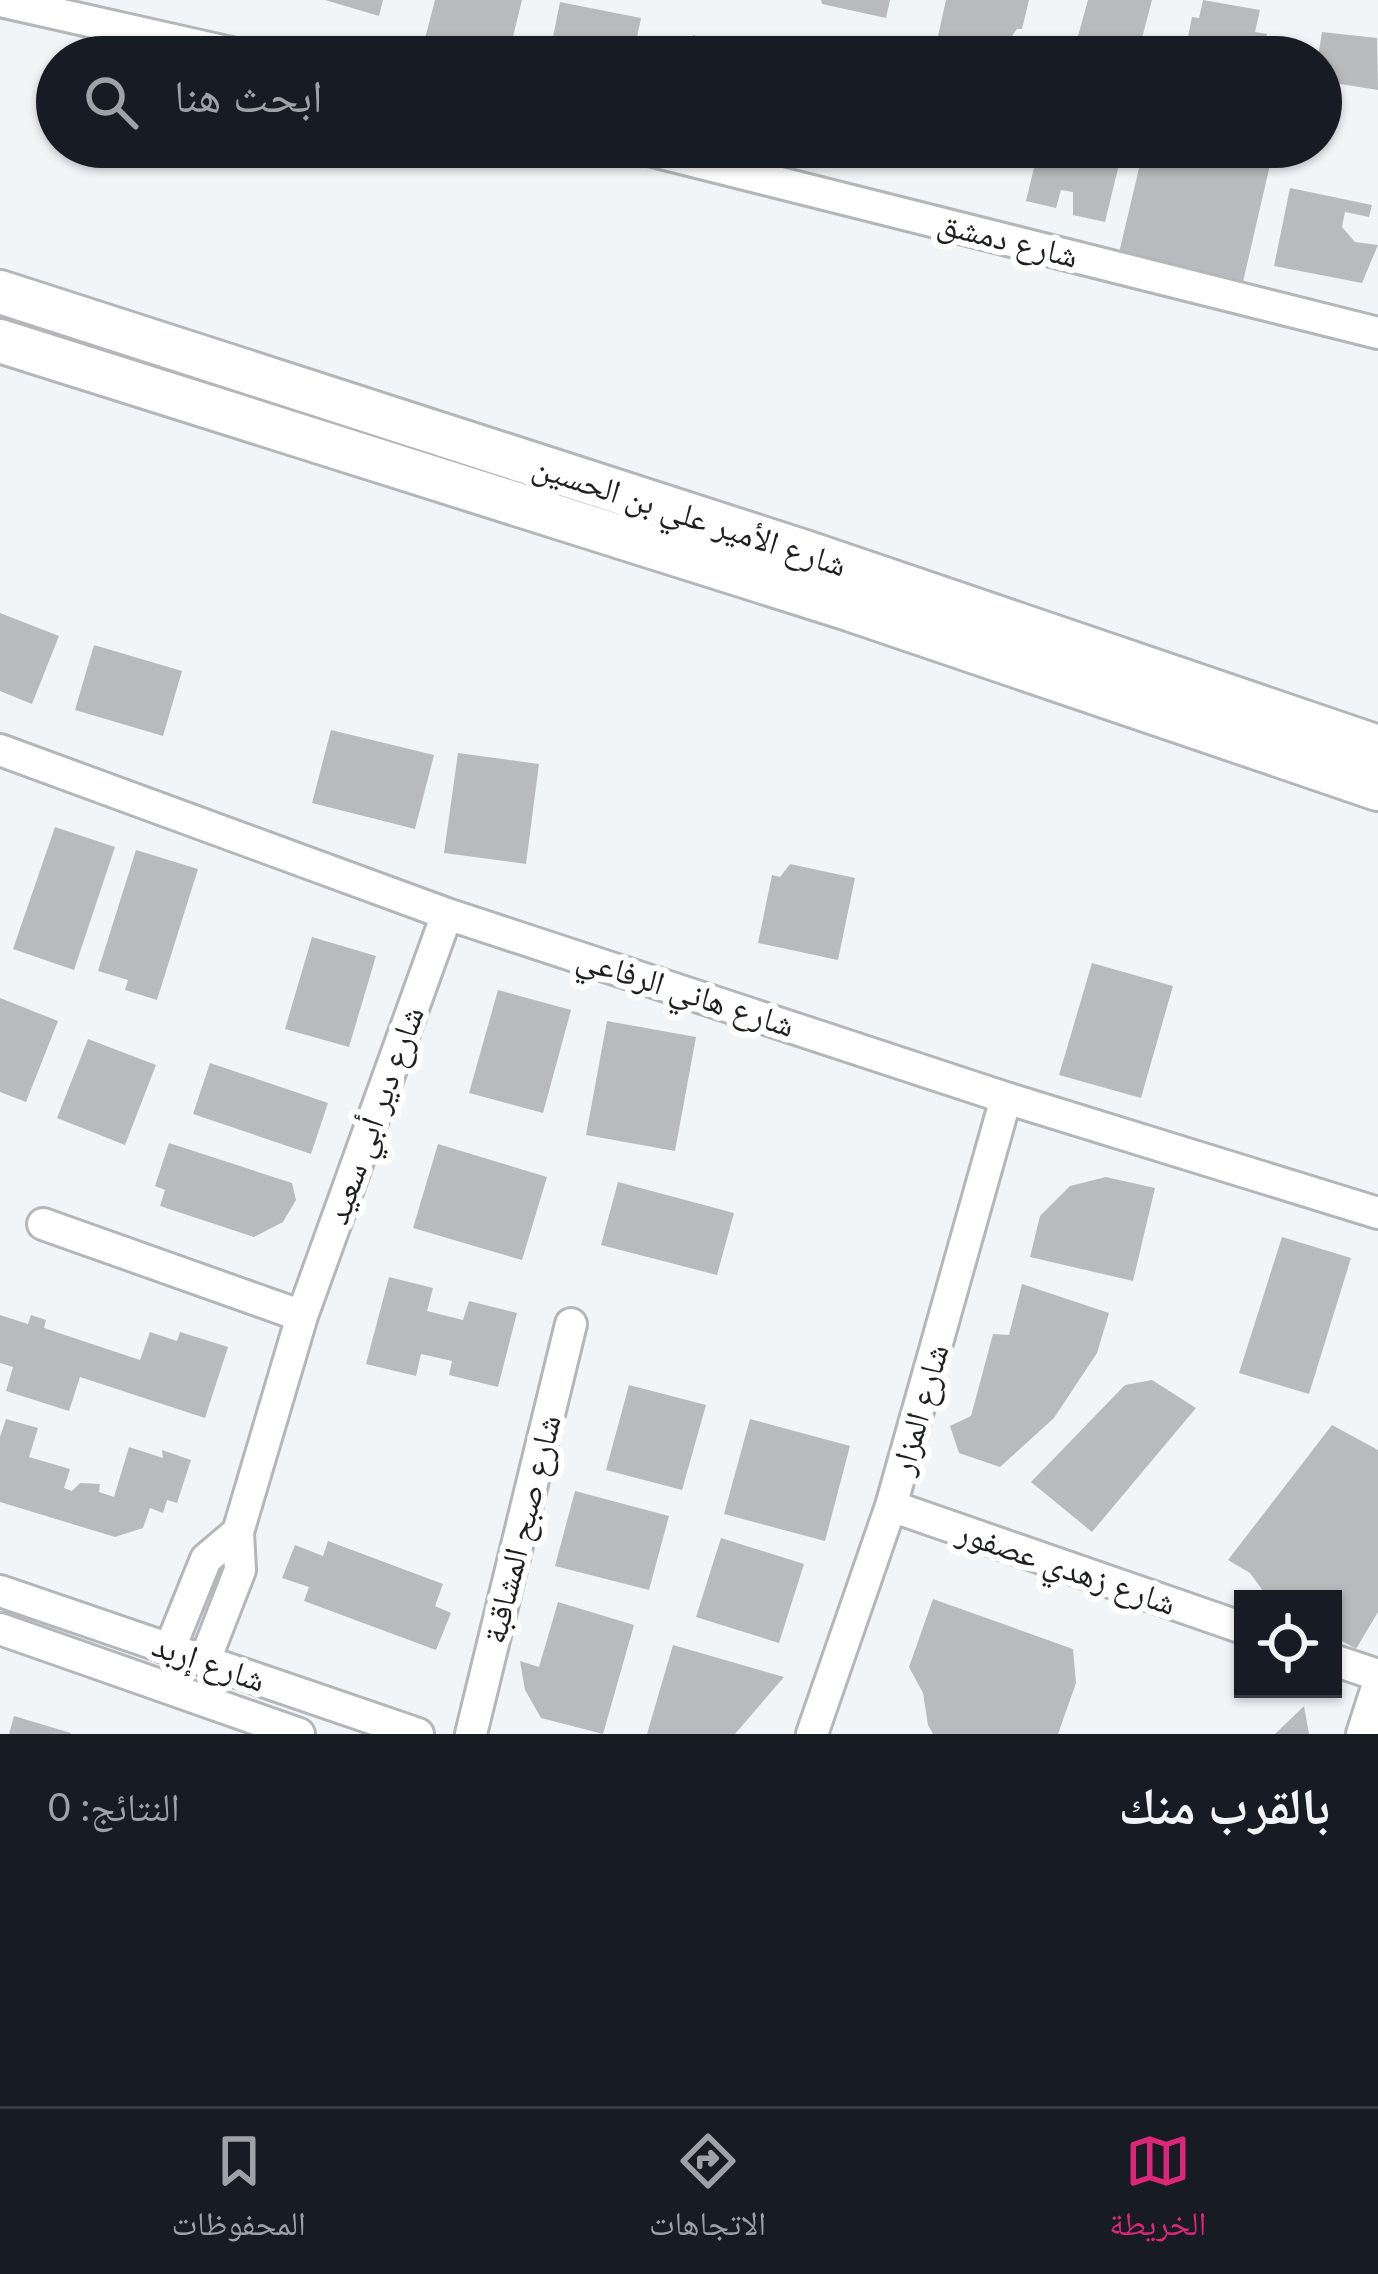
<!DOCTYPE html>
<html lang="ar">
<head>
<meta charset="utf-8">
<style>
	:root { --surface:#171b24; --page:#20242c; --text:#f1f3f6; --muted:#9ea1a6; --line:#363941; --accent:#db2777 }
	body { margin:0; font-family:Lato,"Noto Naskh Arabic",sans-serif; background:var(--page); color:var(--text); direction:rtl }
	.controls { position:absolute; right:36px; bottom:36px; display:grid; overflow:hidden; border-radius:0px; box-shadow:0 3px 9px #0004 }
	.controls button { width:108px; height:108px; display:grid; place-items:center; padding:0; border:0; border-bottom:3px solid var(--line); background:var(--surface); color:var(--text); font:60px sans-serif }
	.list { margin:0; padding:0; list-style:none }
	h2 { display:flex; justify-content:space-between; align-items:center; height:156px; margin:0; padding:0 48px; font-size:51px }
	h2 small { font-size:39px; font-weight:400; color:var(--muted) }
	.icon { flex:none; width:66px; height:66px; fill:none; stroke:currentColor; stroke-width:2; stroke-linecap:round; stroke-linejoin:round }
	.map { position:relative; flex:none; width:1378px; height:1734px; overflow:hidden; direction:ltr }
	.search { position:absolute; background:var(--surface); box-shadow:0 3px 9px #0004; left:36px; right:36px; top:36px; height:132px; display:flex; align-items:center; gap:30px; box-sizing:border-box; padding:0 42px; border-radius:66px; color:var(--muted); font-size:45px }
	.sheet { height:372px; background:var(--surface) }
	nav { display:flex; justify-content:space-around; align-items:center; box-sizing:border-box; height:168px; border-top:3px solid var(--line); background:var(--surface); font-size:33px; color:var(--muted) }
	nav a { display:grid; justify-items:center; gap:6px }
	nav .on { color:var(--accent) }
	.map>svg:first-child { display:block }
	.building { fill:#b9babd }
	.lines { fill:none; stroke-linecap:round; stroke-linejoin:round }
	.minor-casing { stroke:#b4b6b9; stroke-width:36 }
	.secondary-casing { stroke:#b4b6b9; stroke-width:48 }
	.minor { stroke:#fff; stroke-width:30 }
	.secondary { stroke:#fff; stroke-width:42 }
	.labels { text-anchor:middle; stroke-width:12; stroke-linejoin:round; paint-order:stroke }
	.street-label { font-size:33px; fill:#1e1f1f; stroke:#fff }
</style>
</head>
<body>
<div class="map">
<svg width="1378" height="1734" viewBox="0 0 1378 1734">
	<rect width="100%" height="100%" fill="#f2f5f8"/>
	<path class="building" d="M325,0H383L379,16Z
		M435,0H522L508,57H452L422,50Z
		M821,0H890L886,18L822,4Z
		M946,0H1029L1022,29H1017L1002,50L938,36Z
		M1088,0H1152L1137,57L1076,43Z
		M1203,0L1260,10L1255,32L1267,34L1261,57H1184L1192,17L1199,18Z
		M560,2L641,18L633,57H549Z
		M1322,32L1377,38L1378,90L1321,81L1318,57Z
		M693,35L769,53V57H688Z
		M1039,147L1123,148L1105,222L1073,215V192L1061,190L1056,208L1026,201Z
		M1144,147H1234L1272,156L1243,282L1119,253Z
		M1290,188L1372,205L1369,217L1345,212L1342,227L1355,242L1378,245L1362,283L1274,266Z
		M0,613L59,636L32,704L0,691Z
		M94,645L182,671L163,736L75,710Z
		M331,730L434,755L415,829L312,803Z
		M458,753L539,764L526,864L444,853Z
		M55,827L115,847L74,970L13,949Z
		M136,850L198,869L157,1000L125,990L128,980L98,971Z
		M790,864L855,878L838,960L758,943L772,875L780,877Z
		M312,937L376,956L349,1047L285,1029Z
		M1092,963L1173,986L1141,1098L1059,1075Z
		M498,990L571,1010L543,1113L469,1093Z
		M0,998L58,1021L26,1102L0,1092Z
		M607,1021L696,1037L675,1151L586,1135Z
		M88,1039L156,1065L125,1145L57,1118Z
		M210,1063L328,1103L311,1154L193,1114Z
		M169,1143L292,1183L296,1200L283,1222L254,1237L160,1206L165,1190L155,1186Z
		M438,1144L547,1177L522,1260L413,1228Z
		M1106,1177L1155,1188L1133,1281L1030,1257L1040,1216L1070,1186Z
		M618,1182L734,1213L717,1275L601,1245Z
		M1282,1237L1351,1258L1309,1394L1239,1373Z
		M389,1277L433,1288L427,1311L463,1320L469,1301L517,1313L498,1387L449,1375L452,1361L421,1354L416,1376L366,1364Z
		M1022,1284L1109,1313L1097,1353L1054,1418L1000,1467L959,1453L950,1426L971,1416L993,1334L1009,1335Z
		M0,1315L28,1324L31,1315L46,1320L44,1328L140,1360L150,1332L177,1341L180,1332L228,1347L205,1418L80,1377L69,1411L6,1391L13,1367L0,1363Z
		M1152,1380L1196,1408L1092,1532L1031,1482L1125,1385Z
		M629,1385L706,1405L682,1490L606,1470Z
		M6,1419L38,1428L29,1457L70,1469L64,1488L72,1491L80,1483L100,1484L99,1492L114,1497L129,1447L163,1458L162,1450L191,1460L177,1503L167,1500L163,1513L150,1508L143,1528L115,1537L0,1502V1437Z
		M750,1419L850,1446L825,1541L724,1514Z
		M1332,1425L1378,1450V1612L1356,1649L1333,1636V1599H1269L1250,1573L1228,1560Z
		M575,1491L669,1516L649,1590L555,1566Z
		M721,1538L804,1564L779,1643L696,1617Z
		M328,1541L443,1584L435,1606L451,1613L436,1650L304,1601L309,1587L282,1578L295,1545L323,1556Z
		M933,1599L1073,1649L1076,1683L1058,1734H933L928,1725L923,1693L909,1667Z
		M558,1602L634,1625L603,1734L541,1718L525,1690L520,1661L539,1667Z
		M673,1645L784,1677L735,1734H647Z
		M1304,1706L1309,1734H1275Z
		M14,1716L71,1733V1734H9Z"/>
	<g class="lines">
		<g class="minor-casing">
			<path id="minor" d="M0,1L249,57
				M637,147L1378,333
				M0,750L447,914L1006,1098L1378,1213
				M43,1224L302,1316
				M891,1506L1243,1628
				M0,1591L418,1734
				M0,1629L299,1734
				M170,1648L206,1559L238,1532
				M205,1660L240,1570L238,1532L302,1316L447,914
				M1333,1660L1378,1675
				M471,1734L571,1324
				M812,1734L891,1506L1006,1098
				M1362,1734L1378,1684"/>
		</g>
		<g class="secondary-casing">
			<path id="secondary" d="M0,292L808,553L1378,747
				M0,341L849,609L1378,789"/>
		</g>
		<use href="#minor" class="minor"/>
		<use href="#secondary" class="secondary"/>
	</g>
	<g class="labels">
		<g class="street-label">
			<text transform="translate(1008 239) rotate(14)" y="12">شارع دمشق</text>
			<text transform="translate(690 515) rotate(18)" y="12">شارع الأمير علي بن الحسين</text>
			<text transform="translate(686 991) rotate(18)" y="12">شارع هاني الرفاعي</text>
			<text transform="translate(374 1115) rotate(-70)" y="12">شارع دير أبي سعيد</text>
			<text transform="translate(919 1409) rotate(-74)" y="12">شارع المزار</text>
			<text transform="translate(521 1529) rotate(-76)" y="12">شارع صبح المشاقبة</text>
			<text transform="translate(1067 1567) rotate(19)" y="12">شارع زهدي عصفور</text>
			<text transform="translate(209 1662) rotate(19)" y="12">شارع إربد</text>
		</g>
	</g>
</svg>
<div class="controls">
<button><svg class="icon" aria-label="locate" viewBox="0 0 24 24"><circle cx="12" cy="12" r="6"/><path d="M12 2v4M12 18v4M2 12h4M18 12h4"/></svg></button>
</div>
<div class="search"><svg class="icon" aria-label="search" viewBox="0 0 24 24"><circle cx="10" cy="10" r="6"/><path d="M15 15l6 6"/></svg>ابحث هنا</div>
</div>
<section class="sheet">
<h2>بالقرب منك<small>النتائج: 0</small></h2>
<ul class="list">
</ul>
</section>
<nav>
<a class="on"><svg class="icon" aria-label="map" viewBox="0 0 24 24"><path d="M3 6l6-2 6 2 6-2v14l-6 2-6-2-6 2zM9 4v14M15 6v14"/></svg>الخريطة</a>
<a><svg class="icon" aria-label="directions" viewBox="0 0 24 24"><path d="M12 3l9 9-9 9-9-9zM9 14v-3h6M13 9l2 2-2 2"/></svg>الاتجاهات</a>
<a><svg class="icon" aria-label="saved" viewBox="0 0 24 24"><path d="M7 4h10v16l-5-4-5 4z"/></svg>المحفوظات</a>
</nav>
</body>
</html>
